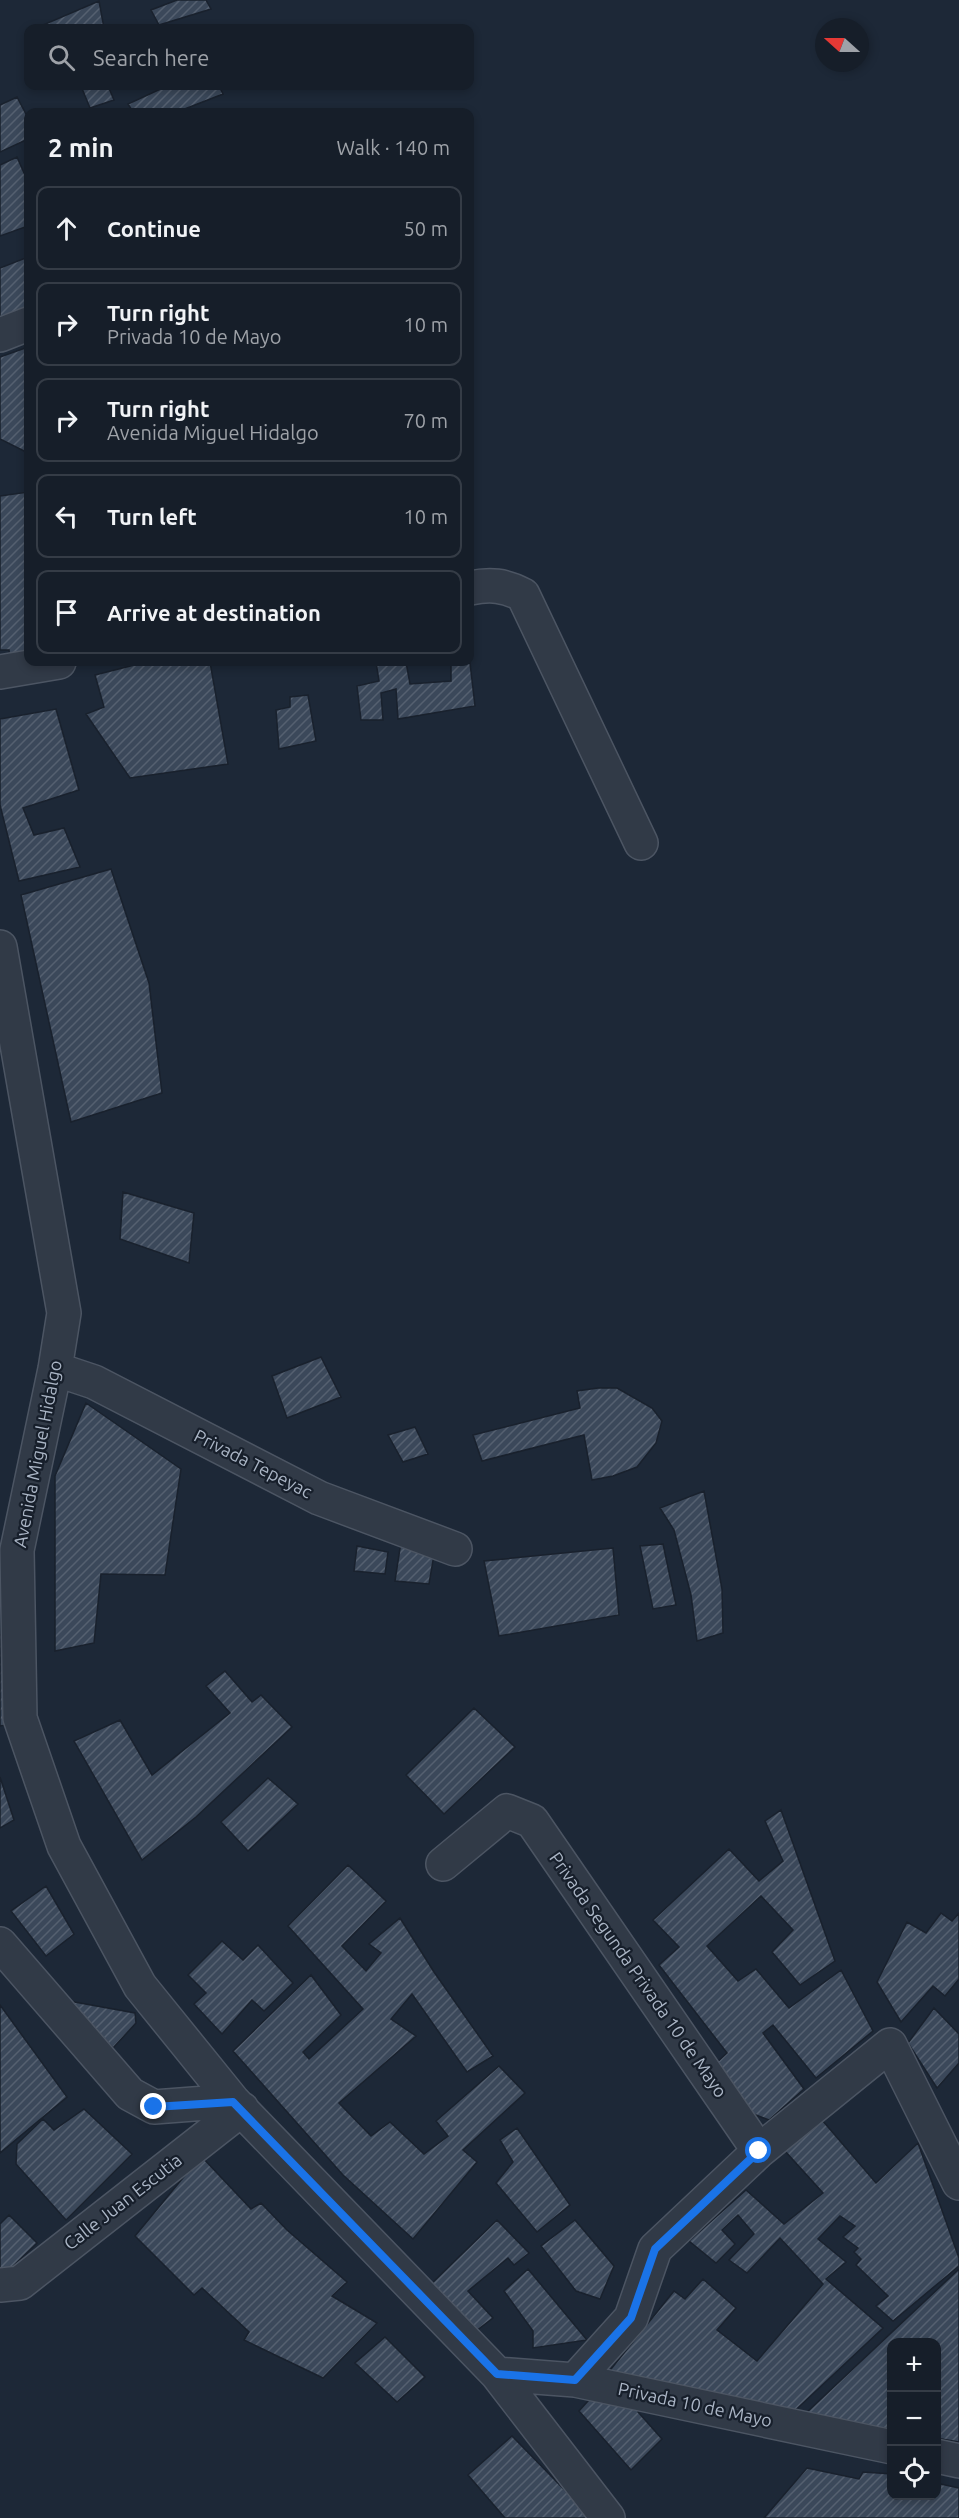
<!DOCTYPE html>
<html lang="en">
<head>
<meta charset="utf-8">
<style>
	:root { --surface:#161e29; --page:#232b35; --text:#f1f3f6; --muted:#9ea2a8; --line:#353c46 }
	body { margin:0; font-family:Ubuntu,sans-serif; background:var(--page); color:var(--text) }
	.controls { position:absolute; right:18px; bottom:18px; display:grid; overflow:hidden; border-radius:12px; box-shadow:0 3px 9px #0003 }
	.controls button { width:54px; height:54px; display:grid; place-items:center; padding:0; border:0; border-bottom:2px solid var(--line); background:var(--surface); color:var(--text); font:30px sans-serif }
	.compass { position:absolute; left:815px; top:18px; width:54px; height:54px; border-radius:50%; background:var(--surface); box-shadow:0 3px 9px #0003; rotate:291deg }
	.stop { position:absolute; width:18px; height:18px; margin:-14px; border:4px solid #1a73e8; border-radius:50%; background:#fff }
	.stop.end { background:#1a73e8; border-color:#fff; box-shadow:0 2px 6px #0008 }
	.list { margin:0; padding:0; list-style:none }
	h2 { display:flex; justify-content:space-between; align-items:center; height:78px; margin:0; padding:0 24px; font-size:26px }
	h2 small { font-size:20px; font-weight:400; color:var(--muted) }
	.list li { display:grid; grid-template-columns:39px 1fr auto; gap:18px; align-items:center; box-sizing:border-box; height:84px; margin:0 12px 12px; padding:0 12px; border:2px solid var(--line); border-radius:12px }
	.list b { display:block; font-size:22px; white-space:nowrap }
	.list p { margin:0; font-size:20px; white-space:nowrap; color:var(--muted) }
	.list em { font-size:20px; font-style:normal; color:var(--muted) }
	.icon { flex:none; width:33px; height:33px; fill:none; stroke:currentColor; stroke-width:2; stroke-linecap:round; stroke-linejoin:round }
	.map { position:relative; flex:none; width:959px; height:2518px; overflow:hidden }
	.search { position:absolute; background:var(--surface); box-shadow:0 3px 9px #0003; left:24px; top:24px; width:450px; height:66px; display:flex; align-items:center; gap:15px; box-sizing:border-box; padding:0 21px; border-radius:12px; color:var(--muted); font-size:22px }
	.panel { position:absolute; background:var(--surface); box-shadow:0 3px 9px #0003; left:24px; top:108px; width:450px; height:558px; border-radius:12px }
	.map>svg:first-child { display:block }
	.building { fill:url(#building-hatch); stroke:#19212d; stroke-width:1.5 }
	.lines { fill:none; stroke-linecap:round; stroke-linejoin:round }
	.minor-casing { stroke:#4c5563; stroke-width:36 }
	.minor { stroke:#313a47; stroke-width:33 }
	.route { stroke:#1a73e8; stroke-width:8 }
	.labels { text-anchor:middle; stroke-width:4.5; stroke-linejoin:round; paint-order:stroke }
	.street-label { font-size:18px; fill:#aab5c5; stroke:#171f2b }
</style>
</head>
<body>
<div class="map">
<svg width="959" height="2518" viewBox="0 0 959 2518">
	<defs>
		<pattern id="building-hatch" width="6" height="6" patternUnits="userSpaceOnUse" patternTransform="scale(1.5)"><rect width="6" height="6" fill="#3b485a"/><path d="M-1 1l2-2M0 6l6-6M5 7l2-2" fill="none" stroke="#556070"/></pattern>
	</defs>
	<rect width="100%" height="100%" fill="#1d2837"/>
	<path class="building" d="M177,0H206L211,9L159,25L151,10Z
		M99,1L104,28H45L43,25Z
		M81,86H108L114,100L90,108Z
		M167,86H219L223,94L177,112H133L128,104Z
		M17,97L28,118V139L0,152V105Z
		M17,157L28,182V226L0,236V165Z
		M28,257V308L0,319V268Z
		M28,347V453L0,439V357Z
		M28,492V656L10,660L9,650H0V496Z
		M146,662H210L228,764L130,778L86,714L104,707L95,675Z
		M376,662H406L410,684L451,681V664L470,663L475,706L398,719L396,689L381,693L383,720H361L357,686L379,681Z
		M308,695L316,741L279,749L276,710L290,707V697Z
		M56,709L79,790L23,808L34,835L64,828L80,867L19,881L0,805V719Z
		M111,869L149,983L162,1093L71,1122L21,895Z
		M123,1192L194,1213L189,1263L120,1239Z
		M321,1357L341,1397L287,1418L272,1376Z
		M598,1388H617L652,1408L662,1421L656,1443L637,1467L613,1476L592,1480L584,1435L482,1461L473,1435L580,1408L577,1391Z
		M86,1403L181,1469L165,1575L101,1574L94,1643L55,1651V1476Z
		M415,1427L428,1454L403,1462L388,1435Z
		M704,1491L722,1589L723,1633L697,1641L691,1595L674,1530L660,1508Z
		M401,1542L435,1549L429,1584L395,1581Z
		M663,1544L676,1605L653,1609L640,1546Z
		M357,1546L388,1552L385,1574L354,1571Z
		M613,1548L619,1615L499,1636L484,1561Z
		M3,1634L5,1725L0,1726V1635Z
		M225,1671L252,1702L261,1695L292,1727L196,1817L142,1860L74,1741L120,1720L152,1775L230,1713L206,1686Z
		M474,1708L515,1747L444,1814L406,1775Z
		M0,1777L14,1820L0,1828Z
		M268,1778L298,1804L248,1851L221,1822Z
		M781,1810L835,1961L800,1985L772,1952L793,1930L761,1896L707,1946L738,1981L756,1969L789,2008L841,1970L873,2031L816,2078L773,2025L763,2033L804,2089L769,2120L748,2112L714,2065L727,2053L659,1965L679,1947L653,1920L729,1849L759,1881L783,1861L765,1821Z
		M348,1865L386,1901L342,1946L366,1971L381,1953L369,1944L400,1918L434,1972L493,2056L467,2072L412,1994L391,2019L416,2036L339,2103L371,2136L390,2122L424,2154L448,2136L436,2121L499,2066L525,2093L463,2150L477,2162L413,2239L343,2175L233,2051L311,1975L341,2015L303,2052L309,2059L363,2009L288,1926Z
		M46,1886L74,1934L46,1956L11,1911Z
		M941,1913L952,1921L959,1913V1979L945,1996L933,1986L901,2022L877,1982L907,1922L926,1933Z
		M222,1941L243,1960L258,1945L293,1983L264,2011L252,2000L222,2034L194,2004L206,1993L188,1975Z
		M69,2001L135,2013L136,2023L113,2048Z
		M0,2005L67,2097L0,2153Z
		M934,2008L959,2034V2063L937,2088L908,2043Z
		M84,2109L132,2154L66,2220L16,2164L17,2144L43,2119L54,2130Z
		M822,2120L876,2183L918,2143L959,2258V2266L893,2321L876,2306L888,2296L856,2265L861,2259L854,2252L858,2248L843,2237L855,2226L840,2216L818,2239L846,2262L826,2279L883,2328L785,2420L607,2374L674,2291L685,2299L703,2279L736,2308L717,2330L757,2361L823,2284L780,2238L747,2273L729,2260L754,2234L738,2215L722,2230L735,2244L716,2263L689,2241L746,2190L784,2224L823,2193L785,2151Z
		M517,2128L570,2205L537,2232L496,2183L513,2162L500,2140Z
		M201,2156L251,2209L261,2203L287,2230L347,2282L332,2296L377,2323L323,2378L244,2340L249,2332L202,2288L194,2295L135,2236Z
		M9,2215L37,2243L4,2275L0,2271V2224Z
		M497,2220L529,2253L514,2265L508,2258L468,2291L493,2318L472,2334L426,2289Z
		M575,2220L614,2266L600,2299L576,2291L541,2246Z
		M528,2269L587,2340L533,2348V2331L504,2291Z
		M959,2269V2442L936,2438V2342H892V2430L804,2415Z
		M385,2337L425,2377L397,2402L355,2363Z
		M597,2391L647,2400L638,2412L662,2439L631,2470L579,2411Z
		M512,2436L592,2518H505L468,2475Z
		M807,2468L859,2479L863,2472L892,2474V2496H936V2483L959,2488V2518H764Z"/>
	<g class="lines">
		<g class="minor-casing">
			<path id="minor" d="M0,335L28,324
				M470,588C490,584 505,585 523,595L641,843
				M0,672L59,662
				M0,947L64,1313L55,1369L17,1550L20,1718L64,1846L140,1986L233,2101L497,2374L608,2518
				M55,1369L94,1382L319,1498L455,1549
				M443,1864L507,1811L532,1821L759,2151
				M0,1944L130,2094L154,2107L233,2101
				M0,2285L20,2283L242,2109
				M497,2374L575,2380L892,2447
				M575,2380L631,2318L655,2249L759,2151L890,2045L959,2183
				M936,2456L959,2461"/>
		</g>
		<use href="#minor" class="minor"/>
	</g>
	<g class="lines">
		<path class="route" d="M154,2107L233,2102L497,2374L575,2380L631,2318L655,2249L759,2151"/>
	</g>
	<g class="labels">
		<g class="street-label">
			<text transform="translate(38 1454) rotate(-79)" y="6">Avenida Miguel Hidalgo</text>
			<text transform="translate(253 1464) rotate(27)" y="6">Privada Tepeyac</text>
			<text transform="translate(638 1975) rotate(55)" y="6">Privada Segunda Privada 10 de Mayo</text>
			<text transform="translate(123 2202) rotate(-38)" y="6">Calle Juan Escutia</text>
			<text transform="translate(695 2405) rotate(12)" y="6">Privada 10 de Mayo</text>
		</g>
	</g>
</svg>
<div class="controls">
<button>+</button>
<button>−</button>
<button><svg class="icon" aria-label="locate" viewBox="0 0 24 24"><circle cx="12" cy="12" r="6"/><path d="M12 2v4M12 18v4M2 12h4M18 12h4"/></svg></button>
</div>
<svg class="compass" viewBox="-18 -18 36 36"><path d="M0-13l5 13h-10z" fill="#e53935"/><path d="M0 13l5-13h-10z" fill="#9ea2a8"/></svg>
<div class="stop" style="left:759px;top:2151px"></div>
<div class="stop end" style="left:154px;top:2107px"></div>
<div class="search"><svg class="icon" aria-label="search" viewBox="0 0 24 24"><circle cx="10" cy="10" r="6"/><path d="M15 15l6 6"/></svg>Search here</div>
<section class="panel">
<h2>2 min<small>Walk · 140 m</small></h2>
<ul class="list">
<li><svg class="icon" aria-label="ahead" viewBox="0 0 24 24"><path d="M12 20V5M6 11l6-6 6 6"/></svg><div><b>Continue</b></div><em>50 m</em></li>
<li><svg class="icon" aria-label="right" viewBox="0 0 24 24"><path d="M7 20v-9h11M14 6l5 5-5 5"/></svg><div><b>Turn right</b><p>Privada 10 de Mayo</p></div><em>10 m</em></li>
<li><svg class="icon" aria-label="right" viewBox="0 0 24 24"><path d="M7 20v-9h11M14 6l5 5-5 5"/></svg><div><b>Turn right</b><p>Avenida Miguel Hidalgo</p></div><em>70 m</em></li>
<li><svg class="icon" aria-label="left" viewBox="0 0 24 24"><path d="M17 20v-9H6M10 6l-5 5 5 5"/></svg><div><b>Turn left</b></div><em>10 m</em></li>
<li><svg class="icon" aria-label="arrive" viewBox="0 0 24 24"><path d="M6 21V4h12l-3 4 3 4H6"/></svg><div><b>Arrive at destination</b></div></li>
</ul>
</section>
</div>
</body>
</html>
